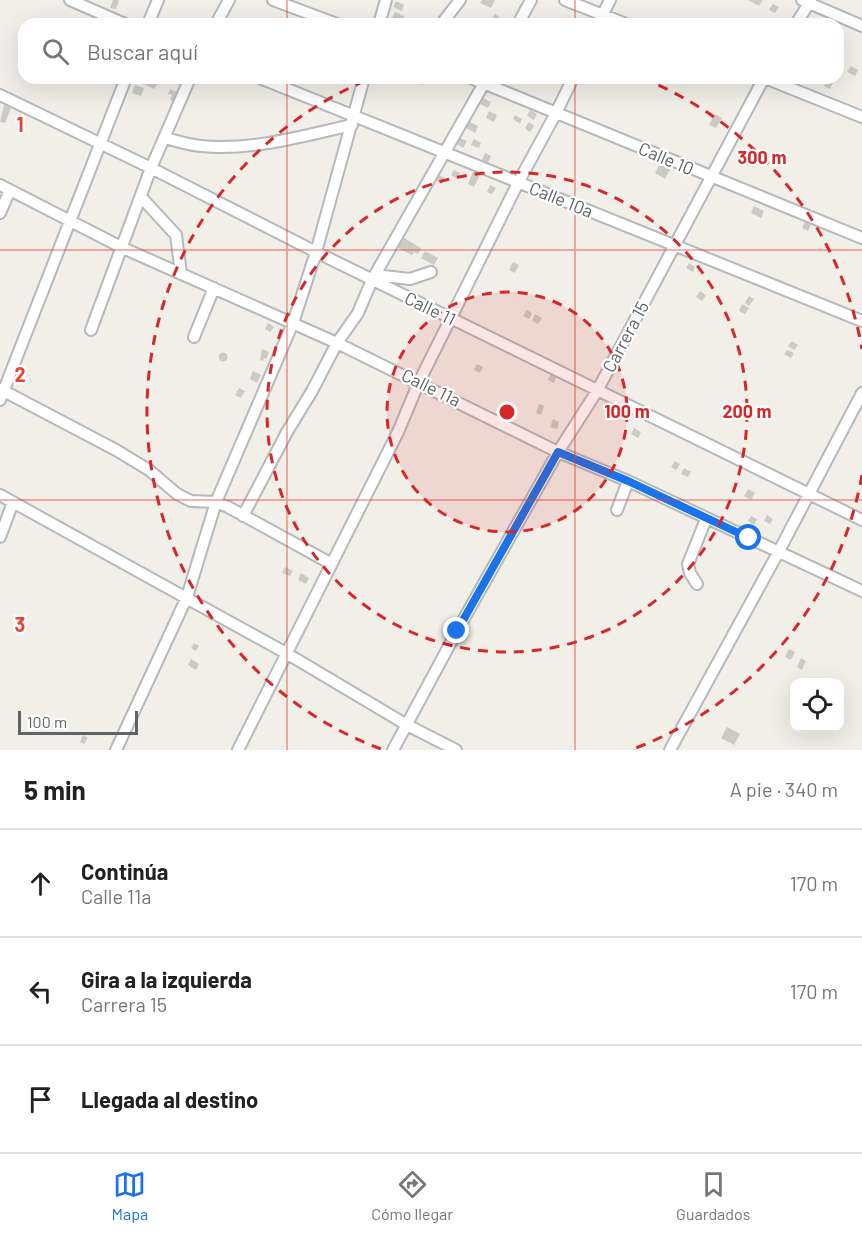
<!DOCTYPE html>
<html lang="es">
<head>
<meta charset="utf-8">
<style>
	:root { --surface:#fff; --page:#f2f2f2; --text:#222; --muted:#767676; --line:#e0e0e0; --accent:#1a73e8 }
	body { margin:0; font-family:Barlow,sans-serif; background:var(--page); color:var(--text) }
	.controls { position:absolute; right:18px; bottom:18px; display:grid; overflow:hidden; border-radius:12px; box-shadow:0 6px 24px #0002 }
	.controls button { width:54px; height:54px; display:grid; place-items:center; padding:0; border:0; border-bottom:2px solid var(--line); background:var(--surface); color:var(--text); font:30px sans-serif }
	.scale { position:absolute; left:18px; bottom:15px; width:120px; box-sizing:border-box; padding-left:6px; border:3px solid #5f6368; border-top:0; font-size:16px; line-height:21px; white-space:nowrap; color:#5f6368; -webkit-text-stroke:4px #fff; paint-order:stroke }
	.stop { position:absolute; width:18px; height:18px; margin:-14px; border:4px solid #1a73e8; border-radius:50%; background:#fff }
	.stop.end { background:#1a73e8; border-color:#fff; box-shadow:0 2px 6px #0008 }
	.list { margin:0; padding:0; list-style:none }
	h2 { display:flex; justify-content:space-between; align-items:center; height:78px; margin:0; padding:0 24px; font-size:26px }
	h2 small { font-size:20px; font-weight:400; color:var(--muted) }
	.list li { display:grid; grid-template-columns:39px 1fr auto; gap:18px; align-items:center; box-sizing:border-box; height:108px; padding:0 24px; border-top:2px solid var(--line) }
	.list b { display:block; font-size:22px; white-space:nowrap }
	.list p { margin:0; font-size:20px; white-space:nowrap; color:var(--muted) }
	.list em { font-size:20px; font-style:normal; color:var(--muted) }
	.icon { flex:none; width:33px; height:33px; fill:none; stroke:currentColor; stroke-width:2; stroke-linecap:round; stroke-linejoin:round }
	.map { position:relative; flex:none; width:862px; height:750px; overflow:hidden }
	.search { position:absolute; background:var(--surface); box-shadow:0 6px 24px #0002; left:18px; right:18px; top:18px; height:66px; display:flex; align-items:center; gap:15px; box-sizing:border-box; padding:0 21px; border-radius:18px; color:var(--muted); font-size:22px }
	.sheet { height:402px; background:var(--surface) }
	nav { display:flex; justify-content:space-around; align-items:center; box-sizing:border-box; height:84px; border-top:2px solid var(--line); background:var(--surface); font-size:16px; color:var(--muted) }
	nav a { display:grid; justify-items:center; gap:3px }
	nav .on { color:var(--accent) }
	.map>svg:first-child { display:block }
	.building { fill:#cccac5 }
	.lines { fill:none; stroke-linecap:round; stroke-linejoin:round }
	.minor-casing { stroke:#b5b8bc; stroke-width:14 }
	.minor { stroke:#fff; stroke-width:10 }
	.route { stroke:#1a73e8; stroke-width:8 }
	.grid { fill:none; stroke:#ea4335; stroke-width:1.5; stroke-opacity:0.55 }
	.ring { fill:none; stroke:#d62828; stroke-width:3; stroke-dasharray:10 8 }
	.labels { text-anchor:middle; stroke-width:4.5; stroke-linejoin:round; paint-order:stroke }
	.street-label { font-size:18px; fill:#5f6368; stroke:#fff }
	.grid-label { font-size:20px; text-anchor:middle; font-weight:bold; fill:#ea4335; stroke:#fff; stroke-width:4.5; stroke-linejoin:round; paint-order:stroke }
	.centre { fill:#d62828; stroke:#fff; stroke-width:3 }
	.ring-label { font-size:18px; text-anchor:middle; font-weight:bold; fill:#d62828; stroke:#fff; stroke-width:4.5; stroke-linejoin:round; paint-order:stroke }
</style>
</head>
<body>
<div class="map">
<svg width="862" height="750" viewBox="0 0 862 750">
	<rect width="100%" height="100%" fill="#f1efe8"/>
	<path class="building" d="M113,0H119L116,9L110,8Z
		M482,0H495L491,8L480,3Z
		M748,0H763L759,6Z
		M396,1L404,5L402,11L393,7Z
		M773,4L779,7L775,13L769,10Z
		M395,12L404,16L402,23L392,19Z
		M495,14L502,19L499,23L496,21L494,24L490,22Z
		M851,66L858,70L855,76L847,72Z
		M201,78H211L209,84L200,80Z
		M416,78H425L423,85L415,81Z
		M828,78L834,81L830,89L824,86Z
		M146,79L157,84L154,89L144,84Z
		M135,85L144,88L141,96L132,93Z
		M170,89L180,93L176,102L170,100L172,95L168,94Z
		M483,98L491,102L488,108L480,104Z
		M4,105L11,108L5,123L0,122Z
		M530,110L537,114L534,120L527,116Z
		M489,111L497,115L494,122L486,118Z
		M715,114L722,118L716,128L709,125Z
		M515,115L522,119L520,124L513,119Z
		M468,121L478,126L475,133L464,127Z
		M529,122L534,126L530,132L525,128Z
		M460,138L467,141L463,148L457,144Z
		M474,139L481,143L479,148L471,145Z
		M485,153L491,156L488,163L482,160Z
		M744,157L752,161L750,166L743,163Z
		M661,162L671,167L665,179L655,173Z
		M454,170L460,173L457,179L451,175Z
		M474,170L481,173L474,187L468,184Z
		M439,175L445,178L442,184L436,180Z
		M490,185L496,188L492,194L487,192Z
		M754,206L764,211L761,218L751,213Z
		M805,222L811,225L808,231L802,228Z
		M404,238L421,248L418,254L414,252L412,255L398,248Z
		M425,251L438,258L434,265L421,258Z
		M513,262L519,265L515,273L509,270Z
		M689,263L695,267L693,272L686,268Z
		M700,291L706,295L702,301L696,297Z
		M749,296L754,299L749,306L745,303Z
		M742,304L749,308L745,314L739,311Z
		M527,310L532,313L529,319L523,316Z
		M535,314L542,318L538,324L532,321Z
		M268,323L274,327L270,332L265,329Z
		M792,341L798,345L794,350L788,346Z
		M262,349L269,352L266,359L264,358L263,361L260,360Z
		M787,350L794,353L791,358L784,354Z
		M218.5 357a4.5 4.5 0 1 1 9 0a4.5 4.5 0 1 1-9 0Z
		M477,364L483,367L480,373L474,370Z
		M253,371L261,375L257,383L250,379Z
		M551,373L557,376L554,383L548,380Z
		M239,388L245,391L241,398L235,395Z
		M539,404L544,406L541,415L536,413Z
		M553,419L559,422L557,429L550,427Z
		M634,428L641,432L638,438L631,434Z
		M675,461L680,464L676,470L671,467Z
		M684,468L691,472L688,477L681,474Z
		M748,489L755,493L751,500L744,496Z
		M767,515L773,519L770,524L764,521Z
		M751,516L757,519L754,525L748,521Z
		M285,567L293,571L290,576L282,573Z
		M301,573L309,578L306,584L298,580Z
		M194,643L199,646L196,651L191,648Z
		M789,649L795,652L791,660L785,657Z
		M801,658L806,661L802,670L797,667Z
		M191,659L199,664L196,670L188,665Z
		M727,727L740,734L734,745L721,738Z
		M83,735L88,738L84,744L80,742Z"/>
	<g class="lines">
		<g class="minor-casing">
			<path id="minor" d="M70,0L125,24
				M273,0L337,24
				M565,0L626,24
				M802,0L862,26
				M443,22L460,0
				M148,24L158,0
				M216,24L229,0
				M379,24L386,0
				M518,24L531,0
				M598,24L610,0
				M796,24L811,0
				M260,78L862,321
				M471,78L862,238
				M765,78L862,117
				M0,95L151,168L316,252L862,520
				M165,138C177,141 189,145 201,146C252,151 303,136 352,125
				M0,185L123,248L337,343L558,452L628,481L862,591
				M141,197L176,235L181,274
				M0,213L10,190
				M375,275L410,279L431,272
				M91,330L151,168L190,78
				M194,337L214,288
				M0,389L116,450L149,470L177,494L191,501L216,502L228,507L330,563
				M0,400L126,78
				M0,495L286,653L407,725L456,750
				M617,510L628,481
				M243,516L287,432L312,391L337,343L358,313L372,280L487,78
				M0,537L13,502
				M697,584L690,573L688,564L706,519
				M116,750L187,597L216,502L293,323L316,252L364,78
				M238,750L398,432L419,382L518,183L556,113L573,78
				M393,750L457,631L558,452L597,391L764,78
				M670,750L779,551L862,393"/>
		</g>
		<use href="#minor" class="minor"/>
	</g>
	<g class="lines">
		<path class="route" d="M457,631L558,452L628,481L749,538"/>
	</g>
	<path class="grid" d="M287,0V24M575,0V24M287,78V750M575,78V750M0,250H862M0,500H862"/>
	<circle cx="507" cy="412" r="120" fill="#d62828" fill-opacity=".12"/>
	<g class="ring">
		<circle cx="507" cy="412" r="120"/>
		<circle cx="507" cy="412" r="240"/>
		<path d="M862 475A360 360 0 0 1 633 749M381 749A360 360 0 0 1 372 78M642 78A360 360 0 0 1 862 349"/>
	</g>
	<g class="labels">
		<g class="street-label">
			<text transform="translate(666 159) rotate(23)" y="6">Calle 10</text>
			<text transform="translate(561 200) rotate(22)" y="6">Calle 10a</text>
			<text transform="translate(430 309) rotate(26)" y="6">Calle 11</text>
			<text transform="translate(626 337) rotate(-62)" y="6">Carrera 15</text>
			<text transform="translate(431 388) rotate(26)" y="6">Calle 11a</text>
		</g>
	</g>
	<g class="grid-label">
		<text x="20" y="132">1</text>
		<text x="20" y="382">2</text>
		<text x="20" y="632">3</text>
	</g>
	<circle cx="507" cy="412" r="9" class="centre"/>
	<g class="ring-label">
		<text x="762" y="164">300 m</text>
		<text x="627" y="418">100 m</text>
		<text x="747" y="418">200 m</text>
	</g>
</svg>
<div class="controls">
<button><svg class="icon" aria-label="locate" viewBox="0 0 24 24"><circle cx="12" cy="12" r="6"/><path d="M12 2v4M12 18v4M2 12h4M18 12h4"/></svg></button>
</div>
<div class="scale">100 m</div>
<div class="stop" style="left:749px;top:538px"></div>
<div class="stop end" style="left:457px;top:631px"></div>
<div class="search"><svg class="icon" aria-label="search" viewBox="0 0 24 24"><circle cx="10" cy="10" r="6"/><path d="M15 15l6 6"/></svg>Buscar aquí</div>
</div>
<section class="sheet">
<h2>5 min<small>A pie · 340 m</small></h2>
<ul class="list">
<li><svg class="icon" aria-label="ahead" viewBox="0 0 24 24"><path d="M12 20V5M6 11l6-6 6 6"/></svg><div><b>Continúa</b><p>Calle 11a</p></div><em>170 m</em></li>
<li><svg class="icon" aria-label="left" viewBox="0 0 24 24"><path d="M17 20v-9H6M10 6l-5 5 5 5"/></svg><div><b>Gira a la izquierda</b><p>Carrera 15</p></div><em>170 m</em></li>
<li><svg class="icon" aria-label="arrive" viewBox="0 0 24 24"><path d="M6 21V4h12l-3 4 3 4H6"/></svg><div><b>Llegada al destino</b></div></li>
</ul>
</section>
<nav>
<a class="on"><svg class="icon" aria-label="map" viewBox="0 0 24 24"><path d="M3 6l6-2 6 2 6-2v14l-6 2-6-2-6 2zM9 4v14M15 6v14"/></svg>Mapa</a>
<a><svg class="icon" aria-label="directions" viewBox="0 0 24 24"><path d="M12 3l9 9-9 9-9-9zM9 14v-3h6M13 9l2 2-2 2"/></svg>Cómo llegar</a>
<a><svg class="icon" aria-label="saved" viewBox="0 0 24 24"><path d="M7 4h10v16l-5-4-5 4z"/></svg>Guardados</a>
</nav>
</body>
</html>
